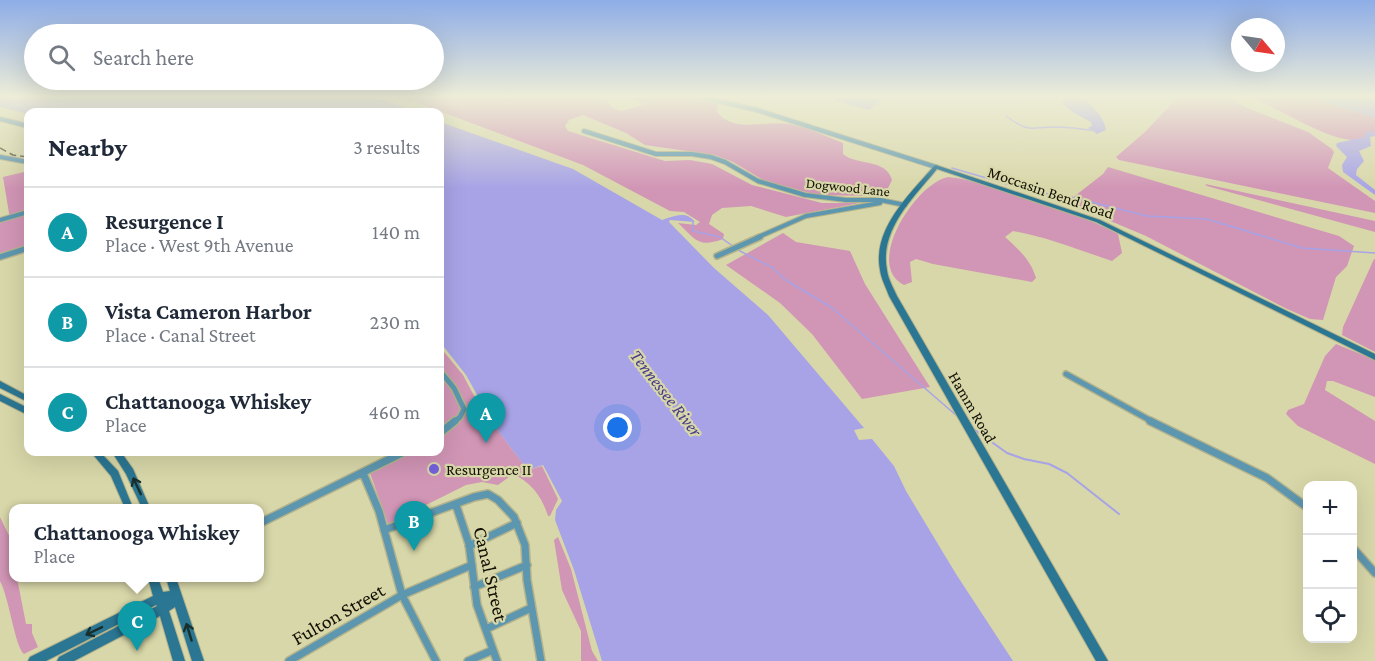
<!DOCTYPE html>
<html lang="en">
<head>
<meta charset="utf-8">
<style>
	:root { --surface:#fff; --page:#f2f2f3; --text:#1f2937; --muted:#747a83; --line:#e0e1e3; --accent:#2563eb }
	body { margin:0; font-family:"Crimson Pro",serif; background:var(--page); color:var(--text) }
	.controls { position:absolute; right:18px; bottom:18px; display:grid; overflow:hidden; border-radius:12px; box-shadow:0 6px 24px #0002 }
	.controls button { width:54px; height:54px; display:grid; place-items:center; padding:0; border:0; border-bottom:2px solid var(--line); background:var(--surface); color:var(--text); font:30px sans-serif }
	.compass { position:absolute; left:1231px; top:18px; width:54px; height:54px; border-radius:50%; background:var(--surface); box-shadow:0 6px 24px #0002; rotate:119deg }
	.you { position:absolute; left:618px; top:428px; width:21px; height:21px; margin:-15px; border:4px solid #fff; border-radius:50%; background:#1a73e8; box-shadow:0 0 0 9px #1a73e833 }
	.badge { display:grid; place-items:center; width:39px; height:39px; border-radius:50%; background:var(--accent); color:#fff; font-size:20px; font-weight:700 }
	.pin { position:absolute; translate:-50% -50px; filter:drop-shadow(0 2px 3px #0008) }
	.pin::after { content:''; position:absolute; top:32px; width:21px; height:18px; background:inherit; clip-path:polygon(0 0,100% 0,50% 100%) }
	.popup { position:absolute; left:9px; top:504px; width:255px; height:78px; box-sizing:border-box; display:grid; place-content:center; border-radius:12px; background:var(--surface); filter:drop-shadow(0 2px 4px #0005); font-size:20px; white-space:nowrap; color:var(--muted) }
	.popup b { font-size:22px; color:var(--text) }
	.popup::after { content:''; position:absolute; left:50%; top:100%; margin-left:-12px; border:12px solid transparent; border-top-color:var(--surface) }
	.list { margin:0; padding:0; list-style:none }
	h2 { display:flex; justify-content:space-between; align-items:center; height:78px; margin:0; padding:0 24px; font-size:26px }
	h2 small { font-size:20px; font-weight:400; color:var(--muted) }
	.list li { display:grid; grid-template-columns:39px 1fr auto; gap:18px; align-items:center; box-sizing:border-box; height:90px; padding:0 24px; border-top:2px solid var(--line) }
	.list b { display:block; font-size:22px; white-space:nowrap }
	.list p { margin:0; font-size:20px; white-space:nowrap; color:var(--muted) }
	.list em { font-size:20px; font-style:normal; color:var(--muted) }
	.icon { flex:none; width:33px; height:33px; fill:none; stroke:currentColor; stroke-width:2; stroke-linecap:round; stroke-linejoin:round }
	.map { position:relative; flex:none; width:1375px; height:661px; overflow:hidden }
	.search { position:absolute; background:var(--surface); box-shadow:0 6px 24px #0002; left:24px; top:24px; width:420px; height:66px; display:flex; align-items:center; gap:15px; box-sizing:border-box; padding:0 21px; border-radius:33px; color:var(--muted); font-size:22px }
	.panel { position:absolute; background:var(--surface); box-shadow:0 6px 24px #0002; left:24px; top:108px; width:420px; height:348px; border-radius:12px }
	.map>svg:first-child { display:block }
	.green { fill:#d195b5 }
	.water { fill:#a7a3e6 }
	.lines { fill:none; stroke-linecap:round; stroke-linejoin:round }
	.stream-far1 { stroke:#a7a3e6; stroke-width:1.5 }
	.stream { stroke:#a7a3e6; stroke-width:2 }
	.minor-far2-casing { stroke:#b4b38b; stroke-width:6 }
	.minor-far1-casing { stroke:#b4b38b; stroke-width:8 }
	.minor-casing { stroke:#b4b38b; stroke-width:10 }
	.secondary-casing { stroke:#b4b38b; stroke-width:2 }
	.minor-far2 { stroke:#5d97af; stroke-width:4 }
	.minor-far1 { stroke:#5d97af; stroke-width:5 }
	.minor { stroke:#5d97af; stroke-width:7 }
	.secondary { fill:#2b7692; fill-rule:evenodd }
	.rail { stroke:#484730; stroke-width:1.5; stroke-dasharray:7 4; stroke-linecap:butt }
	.oneway { stroke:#192f2d }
	.poi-dot { fill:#7461dc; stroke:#d8d7a9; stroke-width:2 }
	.labels { text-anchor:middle; stroke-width:4.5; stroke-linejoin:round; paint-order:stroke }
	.far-street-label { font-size:14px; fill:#111002; stroke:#d8d7a9 }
	.street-label { font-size:16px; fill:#111002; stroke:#d8d7a9 }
	.poi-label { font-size:16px; fill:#111002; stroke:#d8d7a9; text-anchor:start }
	.water-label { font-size:18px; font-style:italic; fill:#473b89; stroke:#d8d7a9 }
	.near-street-label { font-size:20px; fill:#111002; stroke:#d8d7a9 }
</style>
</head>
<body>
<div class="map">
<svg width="1375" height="661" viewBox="0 0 1375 661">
	<rect width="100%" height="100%" fill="#d8d7a9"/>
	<path class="green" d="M402,97H592L606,100L613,108L621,111L641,106V102L629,97C655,97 695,89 718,105L717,112C734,134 766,120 789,124C807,127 825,136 843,143V154C857,166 886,158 892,180L887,190L875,196L817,195L763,180L733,162L715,155L645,145L626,133L583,115L569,120L565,126L568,131L665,161L690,160L712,164L752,185L822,203H860L786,217L751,206L722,208L712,215L709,224L724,234L723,239C698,248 696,240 678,223L696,225L700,222L684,212L670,211L583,165Z
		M1178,97H1229L1245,107L1308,132L1332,149L1334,152L1328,168L1375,201V213L1119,160L1116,157L1145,132Z
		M1251,97H1308L1375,118V135C1367,136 1359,140 1352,140C1326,139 1277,108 1251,97Z
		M1108,167L1339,236L1354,246L1347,266L1336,277L1323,320L1310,319L1285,308L1146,236L1070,204L1071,199L1103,174Z
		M28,171V246L0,255V222L10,219L3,177Z
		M948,177C971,179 993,187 1015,195C1050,206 1086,217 1118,234L1122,253L1112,261C1079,250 1047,237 1013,231L1005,237C1018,249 1031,260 1036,278L1032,282L933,264L916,259L910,262L912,282L904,285C863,265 916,183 948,177Z
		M1205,184L1375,221V232L1207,186Z
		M783,233L796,242L850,251L865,284L930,387L862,399L812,334L780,303L726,265Z
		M1374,259H1375V352L1342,335L1343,327Z
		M1336,344L1375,360V397L1333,381H1327L1325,390L1375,421V464L1298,426L1286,414L1288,410L1304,404L1325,356Z
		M440,347L463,375L480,407L473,411L484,408L495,427L528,470L542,466L558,499L550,516H548C542,497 532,483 513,474L498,485L482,482L466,485L388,524L370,473L411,452H440V436L462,416L440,426Z
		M0,517L13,544L14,578H17L26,624H32V633L38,647L24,654C15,647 9,597 0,581Z
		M558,537L571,569L592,651L598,661H581V631L562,590L554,540Z"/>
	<path class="water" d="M0,97H376L416,112L28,114L0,107Z
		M838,97H885L869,110L833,100Z
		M1063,97H1085C1092,110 1103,113 1106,130L1097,134L1088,128L1092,126L1091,122C1080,116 1071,112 1063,104Z
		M1308,97H1375V118L1310,98Z
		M440,122L573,169L662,220C674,216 686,210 695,222L670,220L669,222L714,268L768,315L864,428L854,430L859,440L872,439L894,466L906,491L956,574L1013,661H602L574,570L555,520L556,510L562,501L543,465L528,470L495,427L466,375L440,342Z
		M1367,131L1375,132V136L1370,137L1371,146L1359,151L1364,161L1357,169L1356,175L1375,190V195L1343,172L1342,165L1347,157L1336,146L1337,143L1364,137Z"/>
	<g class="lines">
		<path class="stream-far1" d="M1006,116C1031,134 1029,127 1056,127C1068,127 1080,129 1091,130
			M952,168L1034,192L1071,197L1147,216L1207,219L1302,248L1375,253
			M693,222V231L720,237L734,247
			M738,250L773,268L784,279L831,307L957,416"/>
		<path class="stream" d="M975,430L1007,453L1024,459L1049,464L1067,473L1119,514"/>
		<g class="minor-far2-casing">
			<path id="minor-far2" d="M701,97L757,110L936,167
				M0,119L28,126
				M584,131L656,154H692L711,157L725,162L758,181L805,195L846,200H880L905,205
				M0,157L28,162
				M0,220L28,212
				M756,238L806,216L880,203"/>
		</g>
		<g class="minor-far1-casing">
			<path id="minor-far1" d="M717,256L760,237
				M0,257L28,248
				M440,371L454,388L464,409L460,417L454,422
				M1066,374L1153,422"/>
		</g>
		<g class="minor-casing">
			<path id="minor" d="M1150,421L1267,478L1308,508
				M440,433L455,421
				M363,473L379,511L402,595L436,661
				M456,505L469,544L477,605L497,661
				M260,523L404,452
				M384,530L474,497L488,494L498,500L514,517L525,545L527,580L541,661
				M469,546L517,523
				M1352,547L1375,573
				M474,587L527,565
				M486,629L531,608
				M289,661L402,595L472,565
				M468,661L493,650"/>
		</g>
		<g class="secondary-casing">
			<path id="secondary" d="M936,165L1100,220L1375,354V360L1096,222L937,169C914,197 879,230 887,270C888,279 893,287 897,296L1108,661H1096L889,296C886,287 881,279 880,270C872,229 910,194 934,166Z
				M0,381L28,396V402L0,388Z
				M0,394L28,408V415L0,401Z
				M91,452H100L118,471L133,508H125L111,476Z
				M112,452H121L133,469L150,508H142L126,474Z
				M148,578H158L163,592L170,591L166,578H176L204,661H192L175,607L169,611L185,661H173L160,616L74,661H57L59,657L157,606L156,605L46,661H28L30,657L153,596Z"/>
		</g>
		<use href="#minor-far2" class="minor-far2"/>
		<use href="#minor-far1" class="minor-far1"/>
		<use href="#minor" class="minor"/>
		<use href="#secondary" class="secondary"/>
		<path class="rail" d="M0,148L13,155L28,157"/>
	</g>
	<defs><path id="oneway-shaft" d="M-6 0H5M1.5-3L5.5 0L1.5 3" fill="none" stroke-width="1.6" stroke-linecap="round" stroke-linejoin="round" transform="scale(1.5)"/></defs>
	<g class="oneway">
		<use href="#oneway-shaft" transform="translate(137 486) rotate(-115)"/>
		<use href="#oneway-shaft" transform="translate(94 631) rotate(154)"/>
		<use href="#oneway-shaft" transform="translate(189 632) rotate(-107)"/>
	</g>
	<linearGradient id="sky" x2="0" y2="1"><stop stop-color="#8eade7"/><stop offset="0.51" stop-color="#ededd8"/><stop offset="1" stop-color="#ededd8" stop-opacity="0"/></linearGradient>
	<rect width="1375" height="189" fill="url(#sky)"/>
	<circle class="poi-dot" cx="434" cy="469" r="6"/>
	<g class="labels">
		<g class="far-street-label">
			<text transform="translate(848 187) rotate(6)" y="5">Dogwood Lane</text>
		</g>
		<g class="street-label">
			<text transform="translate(1051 192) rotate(19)" y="6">Moccasin Bend Road</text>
			<text transform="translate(973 407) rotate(60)" y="6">Hamm Road</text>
		</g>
		<g class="poi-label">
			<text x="446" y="475">Resurgence II</text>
		</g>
		<g class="water-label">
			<text transform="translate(666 393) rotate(52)" y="6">Tennessee River</text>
		</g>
		<g class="near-street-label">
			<text transform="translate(491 574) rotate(77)" y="7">Canal Street</text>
			<text transform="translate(338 614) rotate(-30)" y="7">Fulton Street</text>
		</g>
	</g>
</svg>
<div class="controls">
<button>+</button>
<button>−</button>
<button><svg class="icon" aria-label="locate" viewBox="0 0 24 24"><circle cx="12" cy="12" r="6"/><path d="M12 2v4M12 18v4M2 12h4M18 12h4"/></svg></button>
</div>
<svg class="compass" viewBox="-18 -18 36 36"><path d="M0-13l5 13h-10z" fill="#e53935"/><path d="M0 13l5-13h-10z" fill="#747a83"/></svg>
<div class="you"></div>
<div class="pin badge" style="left:486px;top:443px;background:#0f9aa8">A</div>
<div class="pin badge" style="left:414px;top:551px;background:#0f9aa8">B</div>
<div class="pin badge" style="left:137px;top:651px;background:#0f9aa8">C</div>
<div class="popup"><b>Chattanooga Whiskey</b>Place</div>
<div class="search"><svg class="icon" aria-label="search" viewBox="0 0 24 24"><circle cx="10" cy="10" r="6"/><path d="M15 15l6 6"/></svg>Search here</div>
<section class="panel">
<h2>Nearby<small>3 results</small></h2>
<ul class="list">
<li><span class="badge" style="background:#0f9aa8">A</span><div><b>Resurgence I</b><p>Place · West 9th Avenue</p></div><em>140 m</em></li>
<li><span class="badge" style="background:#0f9aa8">B</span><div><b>Vista Cameron Harbor</b><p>Place · Canal Street</p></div><em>230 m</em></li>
<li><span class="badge" style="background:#0f9aa8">C</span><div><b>Chattanooga Whiskey</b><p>Place</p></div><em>460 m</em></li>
</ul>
</section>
</div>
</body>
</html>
